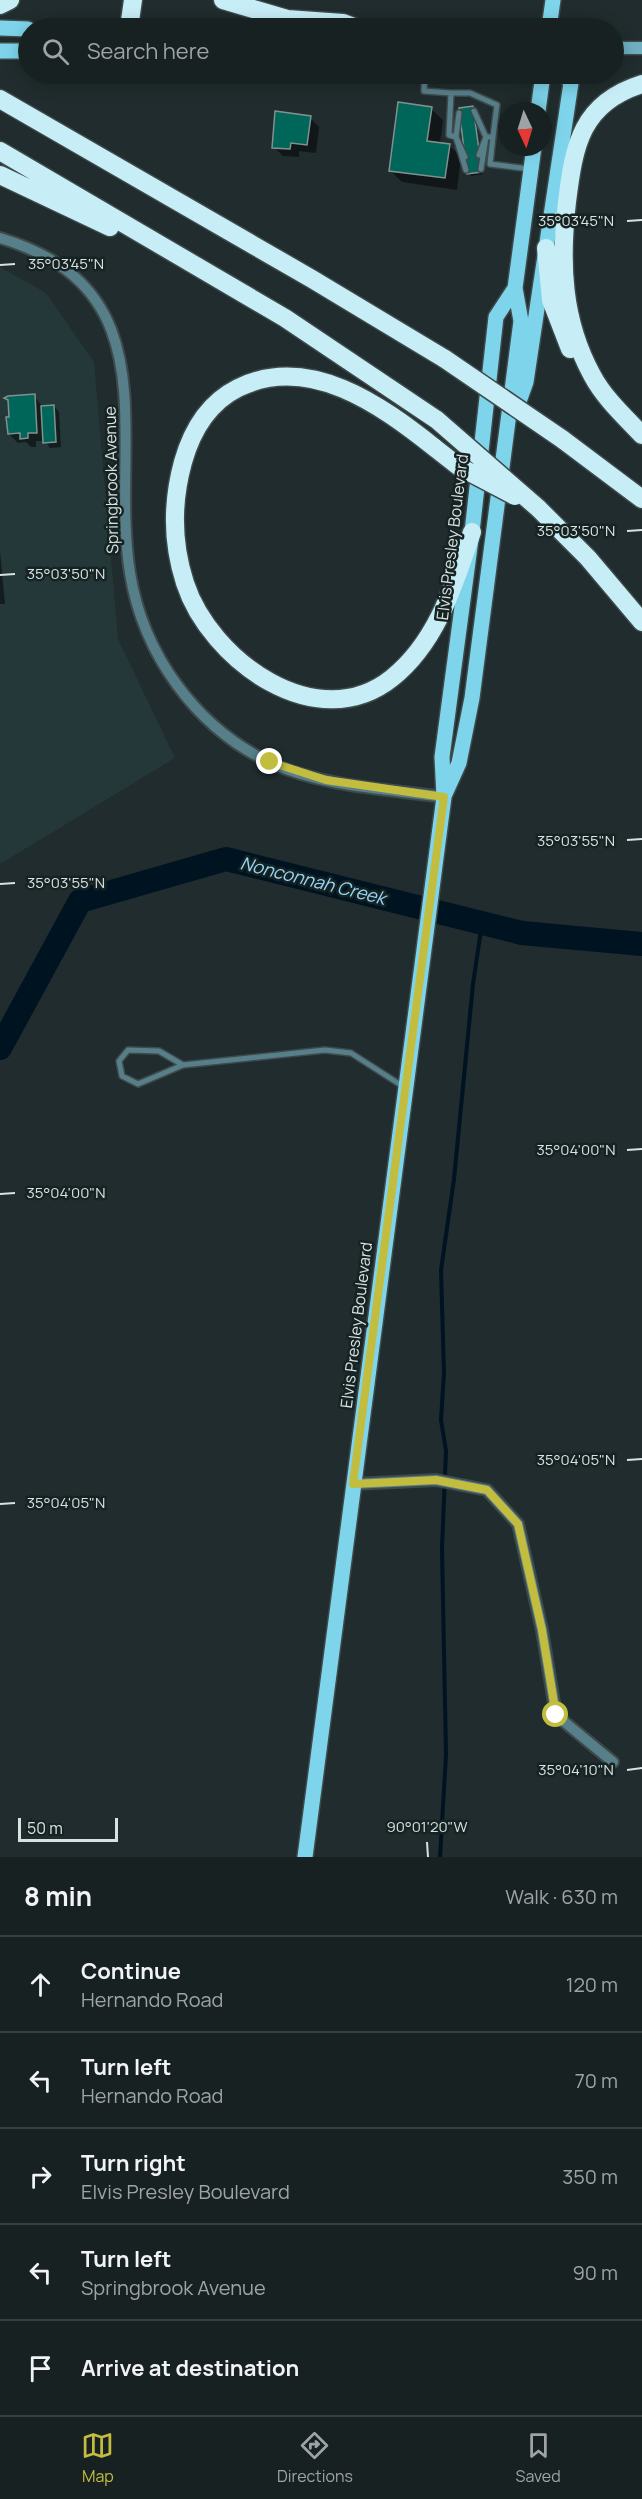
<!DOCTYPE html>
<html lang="en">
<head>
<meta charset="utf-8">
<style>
	:root { --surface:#182122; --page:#252e2f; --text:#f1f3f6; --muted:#9fa3a5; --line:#363e40; --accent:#c2bd3f }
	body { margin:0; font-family:Manrope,sans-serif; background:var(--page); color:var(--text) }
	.compass { position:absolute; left:498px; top:102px; width:54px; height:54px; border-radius:50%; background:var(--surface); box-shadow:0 3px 15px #0003; rotate:176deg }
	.scale { position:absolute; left:18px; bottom:15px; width:100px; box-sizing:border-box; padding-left:6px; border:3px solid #d9e1e1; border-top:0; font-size:16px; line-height:21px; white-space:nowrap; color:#d9e1e1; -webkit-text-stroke:4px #162323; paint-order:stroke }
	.stop { position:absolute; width:18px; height:18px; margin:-14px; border:4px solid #c2bd3f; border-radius:50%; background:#fff }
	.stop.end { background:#c2bd3f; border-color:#fff; box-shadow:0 2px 6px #0008 }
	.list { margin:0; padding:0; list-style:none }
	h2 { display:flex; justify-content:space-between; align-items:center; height:78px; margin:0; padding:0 24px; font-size:26px }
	h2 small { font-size:20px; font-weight:400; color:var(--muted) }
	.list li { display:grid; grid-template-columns:39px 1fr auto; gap:18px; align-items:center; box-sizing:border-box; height:96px; padding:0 24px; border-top:2px solid var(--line) }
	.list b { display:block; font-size:22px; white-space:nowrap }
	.list p { margin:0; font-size:20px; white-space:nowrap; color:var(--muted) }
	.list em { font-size:20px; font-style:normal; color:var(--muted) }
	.icon { flex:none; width:33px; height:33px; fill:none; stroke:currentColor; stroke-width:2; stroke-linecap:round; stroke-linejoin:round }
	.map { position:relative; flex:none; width:642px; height:1857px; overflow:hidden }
	.search { position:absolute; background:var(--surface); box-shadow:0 3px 15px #0003; left:18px; right:18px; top:18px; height:66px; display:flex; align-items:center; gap:15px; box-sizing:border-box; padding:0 21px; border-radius:33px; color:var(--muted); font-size:22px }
	.sheet { height:558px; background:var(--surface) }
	nav { display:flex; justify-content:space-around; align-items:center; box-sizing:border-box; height:84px; border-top:2px solid var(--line); background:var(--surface); font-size:16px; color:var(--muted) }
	nav a { display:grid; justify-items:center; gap:3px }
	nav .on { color:var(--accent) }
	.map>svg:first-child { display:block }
	.built { fill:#243839 }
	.shadow { fill:#0007 }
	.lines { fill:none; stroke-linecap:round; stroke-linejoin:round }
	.stream { stroke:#001320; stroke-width:4 }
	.river { stroke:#001320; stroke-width:24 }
	.building { fill:#006659; stroke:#82918d; stroke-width:1.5 }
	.service-casing { stroke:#3e494a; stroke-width:8 }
	.minor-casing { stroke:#3e494a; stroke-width:14 }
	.secondary-casing { stroke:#3e494a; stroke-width:15 }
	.primary-casing { stroke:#3e494a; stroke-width:18 }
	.motorway-casing { stroke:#3e494a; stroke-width:21 }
	.service { stroke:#577f8a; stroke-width:5 }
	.minor { stroke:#577f8a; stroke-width:10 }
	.secondary { stroke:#6eafc0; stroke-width:12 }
	.primary { stroke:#7ed5eb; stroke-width:15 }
	.motorway { stroke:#c7edf7; stroke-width:18 }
	.motorway-bridge-casing { stroke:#3e494a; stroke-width:21; stroke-linecap:butt }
	.motorway-bridge { stroke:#c7edf7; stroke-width:18 }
	.route { stroke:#c2bd3f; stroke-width:8 }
	.ticks { fill:none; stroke:#d9e1e1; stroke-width:2 }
	.labels { text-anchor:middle; stroke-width:5; stroke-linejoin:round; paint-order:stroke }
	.street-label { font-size:16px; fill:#d9e1e1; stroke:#162323 }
	.water-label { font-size:18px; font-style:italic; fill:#97d5f9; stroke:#162323 }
	.ticks-label { font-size:15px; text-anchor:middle; fill:#d9e1e1; stroke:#162323; stroke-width:5; stroke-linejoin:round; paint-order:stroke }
</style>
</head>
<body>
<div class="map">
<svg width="642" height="1857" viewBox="0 0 642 1857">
	<rect width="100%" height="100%" fill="#202c2d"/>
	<path class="built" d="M0,267L46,293L94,362L118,639L175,758L0,864Z"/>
	<path class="shadow" d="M473,108L483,174L471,176L468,173Z
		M431,109L443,120L440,144L449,145L461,157L457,190L402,182L390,170Z
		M310,118L319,127L316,153L299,151V157L283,156L274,147Z
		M34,396L43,407L54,406L59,412L61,447L50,448L45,441H36V447H31L26,442L18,443L9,434Z
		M0,551L5,604H0Z"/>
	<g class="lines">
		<path class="stream" d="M440,1857L446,1755L442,1548L446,1451L441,1420L444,1373L441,1270L454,1179L473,984L482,923"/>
		<path class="river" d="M0,1048L80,901L226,859L522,933L642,944"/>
	</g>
	<path class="building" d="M398,102L432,107L427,141L450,144L445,178L389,171Z
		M473,106L482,172L467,174L459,108Z
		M275,111L311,116L307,145L291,143L290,149L272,148Z
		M35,394L37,433H28V438L20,439V433L8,434L6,417H9L8,400L4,398L8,396Z
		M54,405L56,442L43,443L41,406Z"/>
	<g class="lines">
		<g class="service-casing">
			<path id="service" d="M425,74L424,91L451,93L449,135L456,137L459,113
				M451,93H470L497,105L493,137H486L474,111
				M493,137L490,164L530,169
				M479,155L486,137L481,169
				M465,157L456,137L466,170
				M183,1065L138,1084L122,1076L119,1061L128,1050L159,1051L183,1065L325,1050L351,1053L404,1087"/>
		</g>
		<g class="minor-casing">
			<path id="minor" d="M0,238C174,290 109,441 130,573C143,654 196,728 271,763C324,787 387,789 444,797
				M353,1484L436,1480L487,1490L518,1524L542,1630L556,1715L613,1762"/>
		</g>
		<g class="secondary-casing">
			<path id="secondary" d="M614,48H642"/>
		</g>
		<g class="primary-casing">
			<path id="primary" d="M0,28L28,29
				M549,28L553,0
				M0,51H28
				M538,111L543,74
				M517,407L526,382L571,83L564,74
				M445,794L459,763L472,698L521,321L515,288L534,147
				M305,1857L444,797L442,757L472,532L496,317L515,288"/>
		</g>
		<g class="motorway-casing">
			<path id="motorway" d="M223,0L287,19L343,23L356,28
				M0,5L10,0
				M129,28L133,0
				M642,84C581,103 574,145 567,202C560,263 562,320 592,375C604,398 625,417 642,435
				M0,99L312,279L445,359
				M0,151L285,318L437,420
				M0,175L110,227
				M546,248L551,300L570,349
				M562,439L642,499
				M435,448C381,405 309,353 238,388C208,403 192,430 183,462C172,502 172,543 185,583C210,660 317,738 392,678C437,642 454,585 472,532
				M538,508L588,558L642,622"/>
		</g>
		<use href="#service" class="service"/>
		<use href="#minor" class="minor"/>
		<use href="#secondary" class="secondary"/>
		<use href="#primary" class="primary"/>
		<use href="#motorway" class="motorway"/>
		<g class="motorway-bridge-casing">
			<path id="motorway-bridge" d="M445,359L562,439
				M437,420L538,508
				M435,448L458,466L515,496"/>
		</g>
		<use href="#motorway-bridge" class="motorway-bridge"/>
	</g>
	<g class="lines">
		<path class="route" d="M270,762L326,780L444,797L353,1484L436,1480L487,1490L518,1524L542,1630L556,1715"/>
	</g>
	<path class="ticks" d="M627,221L642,220M0,265L15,264M627,531L642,530M0,575L15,574M627,840L642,839M0,884L15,883M627,1150L642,1149M0,1194L15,1193M627,1460L642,1459M0,1504L15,1503M627,1770L642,1768M427,1842L428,1857"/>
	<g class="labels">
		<g class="street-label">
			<text transform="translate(111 480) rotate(-91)" y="6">Springbrook Avenue</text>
			<text transform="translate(452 537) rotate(-83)" y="6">Elvis Presley Boulevard</text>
			<text transform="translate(356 1325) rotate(-83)" y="6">Elvis Presley Boulevard</text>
		</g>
		<g class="water-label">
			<text transform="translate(313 881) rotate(14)" y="6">Nonconnah Creek</text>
		</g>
	</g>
	<g class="ticks-label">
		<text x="576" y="226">35°03'45"N</text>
		<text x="66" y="269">35°03'45"N</text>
		<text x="576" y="536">35°03'50"N</text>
		<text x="66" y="579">35°03'50"N</text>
		<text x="576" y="846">35°03'55"N</text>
		<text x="66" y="888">35°03'55"N</text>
		<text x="576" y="1155">35°04'00"N</text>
		<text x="66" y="1198">35°04'00"N</text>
		<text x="576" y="1465">35°04'05"N</text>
		<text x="66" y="1508">35°04'05"N</text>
		<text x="576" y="1775">35°04'10"N</text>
		<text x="427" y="1832">90°01'20"W</text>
	</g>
</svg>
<svg class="compass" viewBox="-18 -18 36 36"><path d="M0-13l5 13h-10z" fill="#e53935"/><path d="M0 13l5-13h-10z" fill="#9fa3a5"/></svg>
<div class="scale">50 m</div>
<div class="stop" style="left:556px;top:1715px"></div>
<div class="stop end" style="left:270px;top:762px"></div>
<div class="search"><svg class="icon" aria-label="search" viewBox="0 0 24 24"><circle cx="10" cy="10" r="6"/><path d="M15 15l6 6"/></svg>Search here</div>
</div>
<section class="sheet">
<h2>8 min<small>Walk · 630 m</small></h2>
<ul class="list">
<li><svg class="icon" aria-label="ahead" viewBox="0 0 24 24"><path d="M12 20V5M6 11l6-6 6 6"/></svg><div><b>Continue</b><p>Hernando Road</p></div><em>120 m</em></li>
<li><svg class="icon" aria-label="left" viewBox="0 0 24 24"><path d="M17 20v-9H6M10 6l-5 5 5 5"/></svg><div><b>Turn left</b><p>Hernando Road</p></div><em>70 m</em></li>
<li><svg class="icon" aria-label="right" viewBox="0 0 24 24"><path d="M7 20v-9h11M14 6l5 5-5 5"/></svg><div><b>Turn right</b><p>Elvis Presley Boulevard</p></div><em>350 m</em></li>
<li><svg class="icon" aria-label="left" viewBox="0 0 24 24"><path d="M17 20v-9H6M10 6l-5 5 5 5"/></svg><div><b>Turn left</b><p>Springbrook Avenue</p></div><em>90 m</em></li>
<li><svg class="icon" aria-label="arrive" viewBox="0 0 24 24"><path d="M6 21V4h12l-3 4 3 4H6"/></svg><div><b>Arrive at destination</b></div></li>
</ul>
</section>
<nav>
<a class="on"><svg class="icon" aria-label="map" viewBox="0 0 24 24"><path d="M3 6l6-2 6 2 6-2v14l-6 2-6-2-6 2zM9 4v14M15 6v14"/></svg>Map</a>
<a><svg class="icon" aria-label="directions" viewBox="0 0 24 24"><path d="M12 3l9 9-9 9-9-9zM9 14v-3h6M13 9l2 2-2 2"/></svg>Directions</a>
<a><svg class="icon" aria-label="saved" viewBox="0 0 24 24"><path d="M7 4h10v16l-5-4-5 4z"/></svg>Saved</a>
</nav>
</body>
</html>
